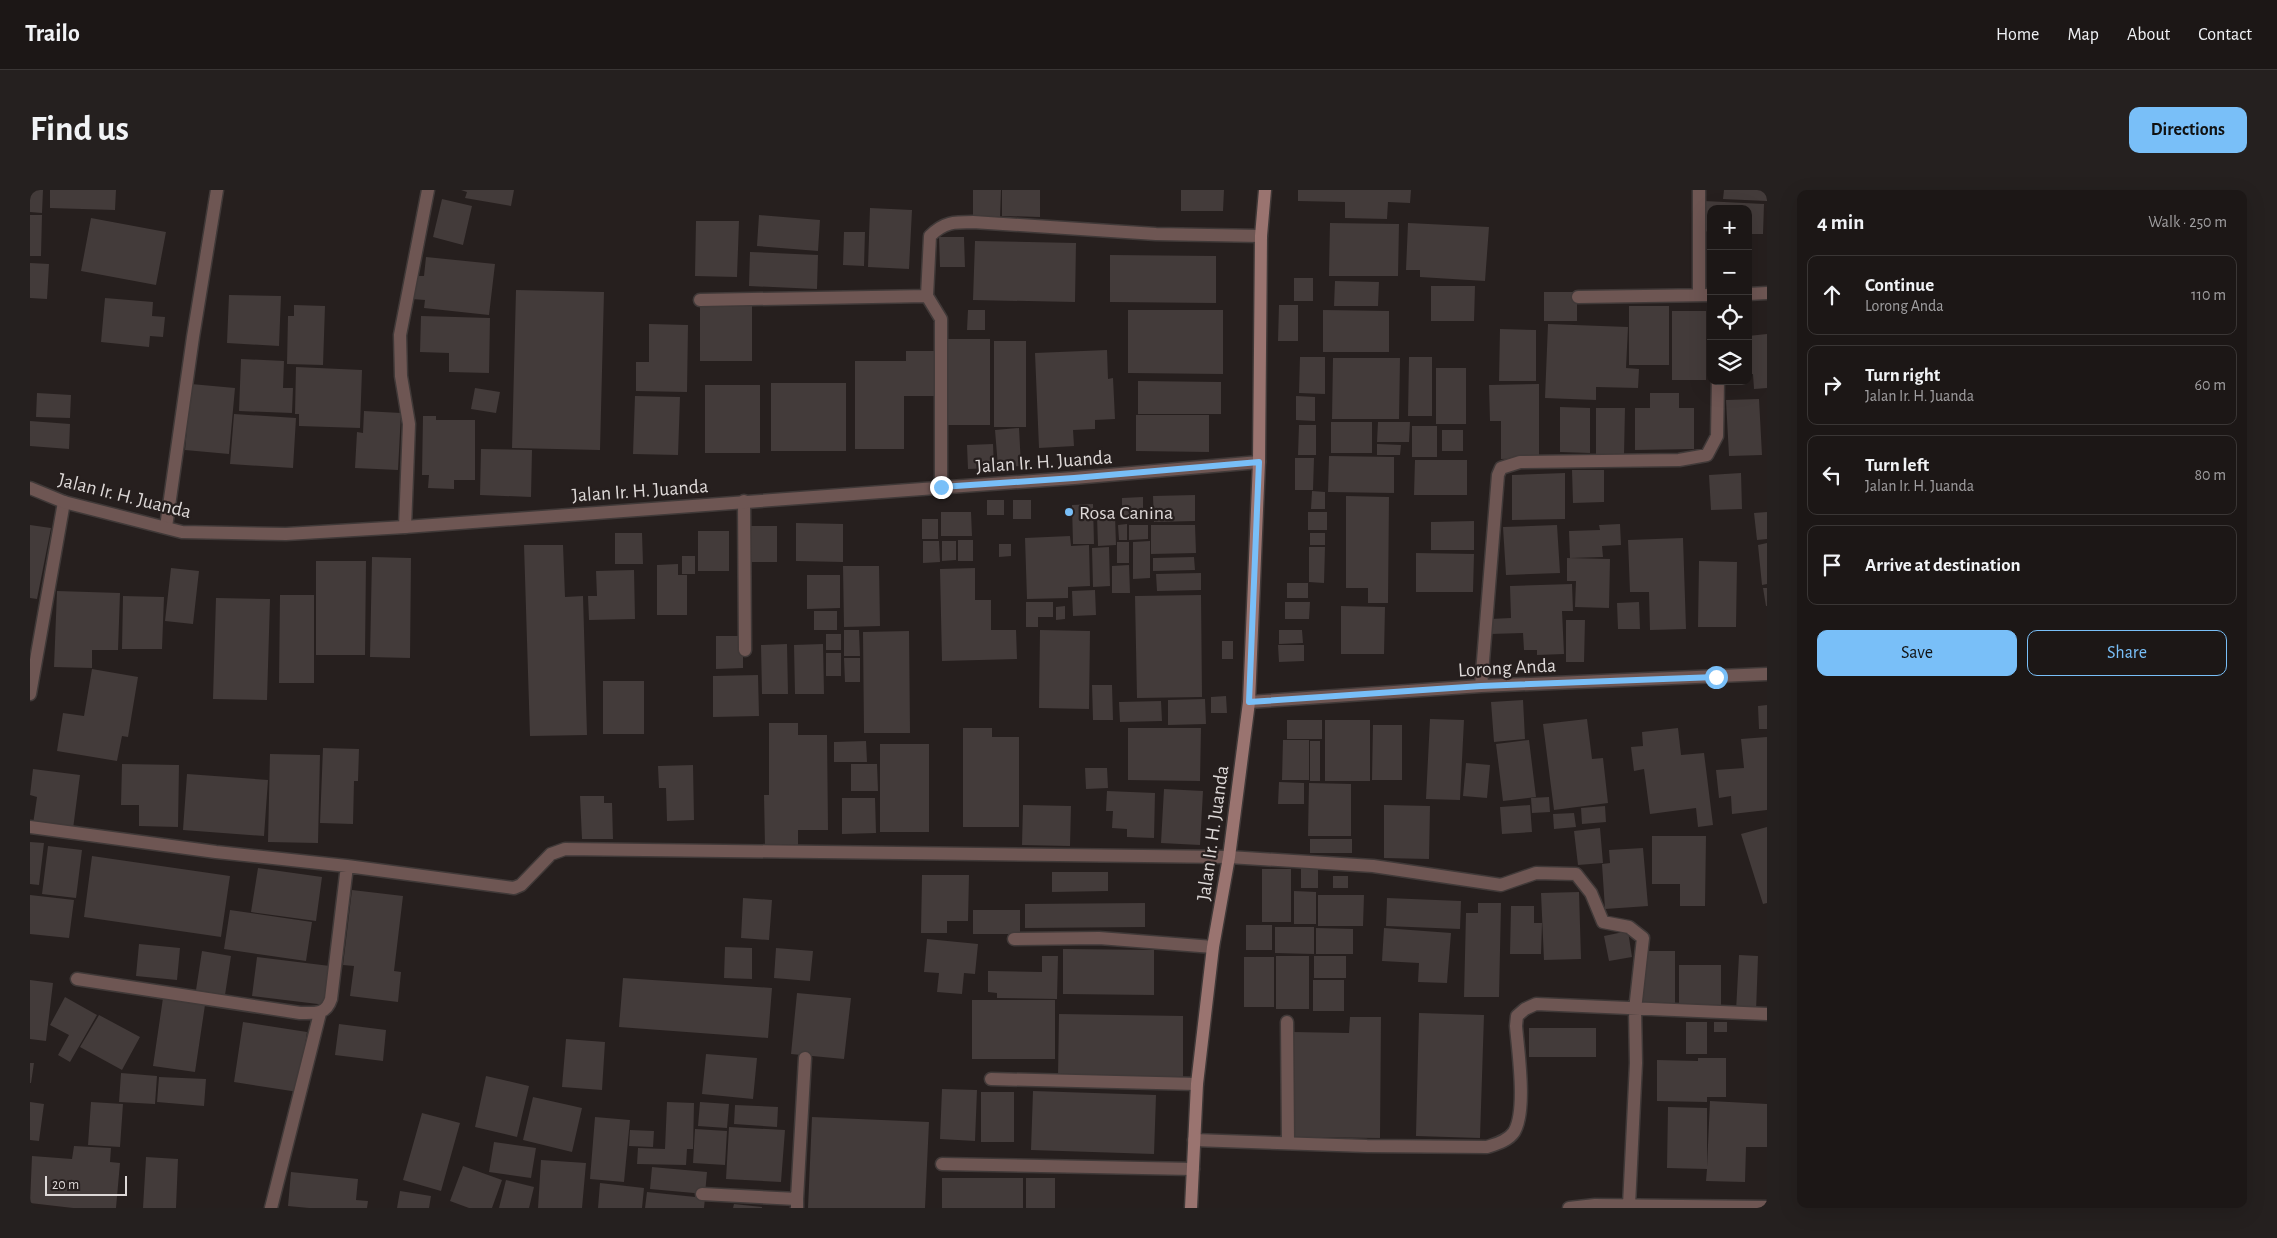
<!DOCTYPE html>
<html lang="en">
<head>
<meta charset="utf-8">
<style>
	:root { --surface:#1c1716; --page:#25201f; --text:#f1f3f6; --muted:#a09fa1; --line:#3a3635; --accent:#79bff8 }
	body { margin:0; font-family:"Alegreya Sans",sans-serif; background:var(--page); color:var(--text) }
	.controls { position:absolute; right:15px; top:15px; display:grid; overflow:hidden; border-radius:10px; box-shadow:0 5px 20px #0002 }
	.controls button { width:45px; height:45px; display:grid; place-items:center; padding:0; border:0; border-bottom:1px solid var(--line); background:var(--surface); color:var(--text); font:25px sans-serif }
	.scale { position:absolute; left:15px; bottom:12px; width:82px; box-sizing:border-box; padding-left:5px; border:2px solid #ddd8d7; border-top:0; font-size:14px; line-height:18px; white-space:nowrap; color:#ddd8d7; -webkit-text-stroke:4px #261f1e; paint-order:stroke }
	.stop { position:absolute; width:15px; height:15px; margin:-11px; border:4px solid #79bff8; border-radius:50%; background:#fff }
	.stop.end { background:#79bff8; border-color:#fff; box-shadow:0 1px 5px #0008 }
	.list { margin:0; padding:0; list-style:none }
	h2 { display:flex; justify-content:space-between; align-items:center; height:65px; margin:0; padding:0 20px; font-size:21px }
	h2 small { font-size:16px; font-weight:400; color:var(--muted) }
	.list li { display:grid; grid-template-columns:32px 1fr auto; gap:15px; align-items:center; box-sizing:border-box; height:80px; margin:0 10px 10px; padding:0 10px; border:1px solid var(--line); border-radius:10px }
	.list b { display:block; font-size:19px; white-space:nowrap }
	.list p { margin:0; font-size:16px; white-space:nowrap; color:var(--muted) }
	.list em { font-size:16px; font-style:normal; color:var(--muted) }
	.actions { display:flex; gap:10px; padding:15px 20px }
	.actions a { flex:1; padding:11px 0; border:1px solid var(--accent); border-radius:10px; text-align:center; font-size:18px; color:var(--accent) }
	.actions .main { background:var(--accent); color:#111 }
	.icon { flex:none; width:28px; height:28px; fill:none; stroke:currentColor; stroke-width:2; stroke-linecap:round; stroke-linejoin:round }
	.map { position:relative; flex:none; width:1737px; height:1018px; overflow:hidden; border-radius:10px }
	header { display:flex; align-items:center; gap:30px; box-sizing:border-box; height:70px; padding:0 25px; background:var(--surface); border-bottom:1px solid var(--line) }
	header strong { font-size:24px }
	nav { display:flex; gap:28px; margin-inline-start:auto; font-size:18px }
	.intro { display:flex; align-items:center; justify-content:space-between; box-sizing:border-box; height:120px; padding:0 30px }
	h1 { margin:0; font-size:35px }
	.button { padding:12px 22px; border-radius:10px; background:var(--accent); color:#111; font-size:18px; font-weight:700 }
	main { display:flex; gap:30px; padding:0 30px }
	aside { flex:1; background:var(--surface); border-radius:10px; box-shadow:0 5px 20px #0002 }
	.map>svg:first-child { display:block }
	.building { fill:#433b3a }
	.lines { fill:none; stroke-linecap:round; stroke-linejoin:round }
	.minor-casing { stroke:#403938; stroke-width:15 }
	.tertiary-casing { stroke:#403938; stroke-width:15 }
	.secondary-casing { stroke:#403938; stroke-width:15 }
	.minor { stroke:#6e5653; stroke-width:12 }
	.tertiary { stroke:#6e5653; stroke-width:12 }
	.secondary { stroke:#9a7470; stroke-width:12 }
	.route { stroke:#79bff8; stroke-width:6 }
	.poi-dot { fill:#79bff8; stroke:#261f1e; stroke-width:2 }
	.labels { text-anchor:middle; stroke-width:4.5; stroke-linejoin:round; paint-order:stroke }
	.street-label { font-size:20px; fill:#ddd8d7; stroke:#261f1e }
	.poi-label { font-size:20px; fill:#ddd8d7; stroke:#261f1e; text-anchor:start }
</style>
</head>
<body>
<header>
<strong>Trailo</strong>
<nav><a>Home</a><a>Map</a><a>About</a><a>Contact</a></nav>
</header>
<div class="intro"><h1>Find us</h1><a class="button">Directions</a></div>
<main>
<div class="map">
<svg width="1737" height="1018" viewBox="0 0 1737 1018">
	<rect width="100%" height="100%" fill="#261f1e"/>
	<path class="building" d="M0,0H13L12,23L0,22Z
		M20,0H86L85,20L20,18Z
		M431,0H484L481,16L435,8L437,2Z
		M943,0H971L970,28H943Z
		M972,0H1010V27L972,26Z
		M1151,0H1194L1193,21H1151Z
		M1268,0H1381L1380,13L1358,12L1357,29L1315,28V12L1268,11Z
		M1694,0H1737V11L1693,9Z
		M412,9L442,16L433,55L403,47Z
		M1674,11L1734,14L1733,44H1718V19H1681V42L1673,41Z
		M840,18L882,20L879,79L838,77Z
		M0,25H12L11,66H0Z
		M729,25L790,30L788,61L727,56Z
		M61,28L136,42L126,95L51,81Z
		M666,31H709L707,87L665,86Z
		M1300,33L1369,34L1368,86H1299Z
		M1378,33L1459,37L1455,91L1390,87V80H1376Z
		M814,42H835L834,76L813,75Z
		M909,47H934L935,77H910Z
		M945,51L1046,53L1045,112L943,110Z
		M720,62L788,65L787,99L719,96Z
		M1080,65L1186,66V113L1080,112Z
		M396,67L465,74L459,125L394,118L395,110L382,109L385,86H394Z
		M0,73L19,74L17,109L0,108Z
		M1264,88H1283V111H1264Z
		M1305,91L1349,92L1348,116H1304Z
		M1401,96H1445L1444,131H1401Z
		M486,100L574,102L570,260L482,258Z
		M1514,102H1547V131H1514Z
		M199,105L251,106L249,156L197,153Z
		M75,108L123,112L122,126L135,127L133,147L120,146L119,157L71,152Z
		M264,115L295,116L293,175L257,174L258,126H264Z
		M1249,115H1268V151H1248Z
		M670,116H722V171H670Z
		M1599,116H1639V175H1599Z
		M938,120H955V140H937Z
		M1098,120H1193V184L1098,183Z
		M1293,120L1359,121V162H1293Z
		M1642,121H1676V190H1642Z
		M391,126L460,128L459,183L419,182V163L390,162Z
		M619,134L658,135L657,202L606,201V172H619Z
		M1518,134L1598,137L1596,178L1609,179L1608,198L1566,197V210L1515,208Z
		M1470,139L1506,140V191H1469Z
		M1737,144V198L1724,199L1723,184H1718V146Z
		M916,149H960V235H916Z
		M964,151H996V237H964Z
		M1077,160L1078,189L1083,188L1085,229L1065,230V239L1043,240L1044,256L1009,258L1005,163Z
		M876,161H907V206H874V259H825V171H876Z
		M1270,167H1295V204L1269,203Z
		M1379,167H1402V226H1378Z
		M1303,168H1370L1369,229H1302Z
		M211,169L254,171L253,198H263L262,223L209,221Z
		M266,177L332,180L330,238L269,236V224H265Z
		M1406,178H1436V234H1406Z
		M1108,191L1191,192V224H1108Z
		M741,193H816V261H741Z
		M161,194L205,198L199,264L155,260Z
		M1509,194V268L1471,269V231H1460L1459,195Z
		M675,195H730V263H675Z
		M445,198L470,202L466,223L441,219Z
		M7,203L41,205L40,228L6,227Z
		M1620,203H1649V218H1664V259L1605,260V218H1620Z
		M605,206L650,207L648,265L603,264Z
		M1266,206L1285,207V231L1266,230Z
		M1729,209L1732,265L1699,266L1696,210Z
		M1530,217L1560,218V263L1530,262Z
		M1566,218H1595L1594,265H1566Z
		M334,221L371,223L368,280L325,278L327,242L333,243Z
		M204,224L266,228L263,278L200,274Z
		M1106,225H1179V262L1106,261Z
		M393,226H406V230H445V290H424V299L398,298L399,285H392Z
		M0,231L40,234L39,259L0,256Z
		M1301,232H1342V263H1301Z
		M1348,232H1380L1379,252H1347Z
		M1269,235H1286V265H1268Z
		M1382,236H1407V267H1382Z
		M989,238L991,276L968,277L965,240Z
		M1412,240H1433V261H1412Z
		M963,254L964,278L938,279L937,255Z
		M1347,254L1371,255L1370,265H1347Z
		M451,259L502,260L501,307L450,305Z
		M1299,266L1364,267V303L1298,302Z
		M1265,268H1284L1283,300H1265Z
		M1385,270H1437V305H1384Z
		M1542,280H1574V312L1543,313Z
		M1535,283V329L1482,330V285Z
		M1711,283L1712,319L1681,320L1679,285Z
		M1282,301L1295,302V319H1281Z
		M1165,305V331L1124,332L1123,306Z
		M1316,306L1359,307L1358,413H1338V398H1316Z
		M1113,307V330H1092V308Z
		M957,310H974V325H957Z
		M983,310H1001V329H983Z
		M1063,314L1064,354H1043L1042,315Z
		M911,322H941L942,346H911Z
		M1278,322H1297V340H1278Z
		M1737,322V349L1727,350L1724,323Z
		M1085,325L1086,355L1068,356L1067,326Z
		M892,329H908V349H892Z
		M1444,331V360H1401V332Z
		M766,333L813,334V372L766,371Z
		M1097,334V350H1089L1088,335Z
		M1590,334L1591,355L1572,356L1573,367L1540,368L1539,341L1570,340L1569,335Z
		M0,335L21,338L7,409L0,408Z
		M1099,335H1118V349L1099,350Z
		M1121,335H1165L1166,363L1121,364Z
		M1527,335L1530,383L1476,385L1473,337Z
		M717,336H747V372H717Z
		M668,341H699V381H668Z
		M585,343H612L613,374H585Z
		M1280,343H1295V355H1280Z
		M1040,346L1041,356L1059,355L1060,396L1038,397V408L997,409L995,348Z
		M1653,348L1656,439L1620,440L1619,402H1600L1598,350Z
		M928,350H943V371H928Z
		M893,351H909L910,372L893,373Z
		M912,351H926V370L912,371Z
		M1120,351V388L1103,389V352Z
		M1087,352H1099V373H1087Z
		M1737,353V394L1732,395L1728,355Z
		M969,354H981V366L969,367Z
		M494,355H533L535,407L553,406L557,545L500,546Z
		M1079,357L1080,396L1063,397L1062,358Z
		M1279,357H1295L1294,393L1279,392Z
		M1386,363L1444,364L1443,402H1386Z
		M652,366H665V384H652Z
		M342,367L381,368L380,468L340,467Z
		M1164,367L1165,380L1123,381V368Z
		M1537,368L1580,369L1579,418L1545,417L1546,391H1537Z
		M286,371H336L335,465H286Z
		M1669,371L1707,372L1706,437H1668Z
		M648,374V385H657V425H627V375Z
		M1099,375L1100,403H1082V376Z
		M813,376H849L850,436L814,437Z
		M141,378L169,381L163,434L135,431Z
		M945,378V410H961V440H986L987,469L912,471L910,379Z
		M604,380L605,429L559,430L558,406H567L566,381Z
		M1171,383V400L1127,401L1126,384Z
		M777,385H810V418L777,419Z
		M1257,393H1278V408H1257Z
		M1542,394L1543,421H1532L1534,464L1507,465V460H1494L1493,443L1460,444V429L1481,428L1480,396Z
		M1733,398H1737V416H1736Z
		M1065,400L1066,425L1043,426L1042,401Z
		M27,401L90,403L88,460H62V478L24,477Z
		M250,405H284V493H249Z
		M1171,405L1172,507L1107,508L1105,406Z
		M93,406L134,407L132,459H92Z
		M186,408L240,409L237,510L183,509Z
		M996,412H1023V427H1008V437H996Z
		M1255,412H1280L1279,429H1255Z
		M1609,412L1610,439H1588L1587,413Z
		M1035,416V429L1026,430V417Z
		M1311,416L1355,417L1354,464H1311Z
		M784,421H807V440H784Z
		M1536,430H1555L1554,472H1536Z
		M814,440H829L830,466H814Z
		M1010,440L1060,441L1059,519L1009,518Z
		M1249,440H1272L1273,453L1249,454Z
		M879,441L880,543H834L833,442Z
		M796,444H811V460H796Z
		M686,446H713V478L686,479Z
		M1192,451H1203V469H1192Z
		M757,454L758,504H732L731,455Z
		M793,454L794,504H765L764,455Z
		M1248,455H1274V471L1249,472Z
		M796,463H811V486H796Z
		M814,468H830V492H815Z
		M62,479L108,487L98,547L92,546L87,571L27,561L33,523L54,526Z
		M728,485L729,526L683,527V486Z
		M573,491H614V544H573Z
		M1062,495H1082L1083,530H1063Z
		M1196,506L1197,523H1181V507Z
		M1175,509L1176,534L1138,535V510Z
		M1493,510L1495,549L1464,552L1461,512Z
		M1131,511L1132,531L1090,532L1089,512Z
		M1737,515V539H1729L1728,516Z
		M1400,529L1434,530L1430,610L1396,609Z
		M1557,529L1562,569L1573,568L1578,613L1524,620L1513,534Z
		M1257,530H1292V549H1257Z
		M1295,530H1340V591H1295Z
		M739,533H768V545H797L798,640H768V658H735L734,605H739Z
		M1343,535H1372V590H1342Z
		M933,538H962V547H989V637H933Z
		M1098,538H1171L1170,591L1098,590Z
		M1648,538L1651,565L1674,563L1683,635L1668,637L1666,618L1620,624L1614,579L1604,581L1601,557L1613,556L1612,542Z
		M1737,547V620L1702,624L1701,606L1689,608L1686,580L1714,578L1711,549Z
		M1253,550H1279V590H1252Z
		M1499,550L1506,607L1473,611L1466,554Z
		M836,551L837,572H804V552Z
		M1280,551H1290V591H1280Z
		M850,554H899V642H850Z
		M293,558L329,559L328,591H324L323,634L290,633Z
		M240,564L290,565L288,653L238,652Z
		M1436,573L1460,575L1457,608L1433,606Z
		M92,574L149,575L148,637L109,636V615H91Z
		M821,574H847L848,601H821Z
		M663,575L664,630L637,631L636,598H629L628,576Z
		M1055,578H1077L1078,598L1056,599Z
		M3,579L50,585L43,639L3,634L7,607L0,605Z
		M157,584L238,590L234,646L153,640Z
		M1249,592L1274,593V614H1248Z
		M1279,593L1321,594V646H1278Z
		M1134,599L1173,601L1170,655L1131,653Z
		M1077,601L1125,603L1124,648L1097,647V639L1082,638L1083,621H1076Z
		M550,606H574V613H582L583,649H552Z
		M1519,607L1520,622L1502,623L1501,608Z
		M812,608H845L846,643L812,644Z
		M993,615L1041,616L1040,656L992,655Z
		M1354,615L1400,616L1399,669L1354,668Z
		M1500,615L1502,642L1472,644L1470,617Z
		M1575,616L1576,632L1552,634L1551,618Z
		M1544,623L1546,637L1524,639L1523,624Z
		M1737,637V713L1733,714L1711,644Z
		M1570,638L1573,673L1548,675L1544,641Z
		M1622,646H1676L1675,716H1650V694H1622Z
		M1280,649H1322V663H1280Z
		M0,652L14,653L9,695L0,694Z
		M18,656L52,660L46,708L12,704Z
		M1613,658L1618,716L1575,719L1572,674L1580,673L1579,660Z
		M62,666L200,686L191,747L54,727Z
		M228,678L292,687L286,731L221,722Z
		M1232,679H1261V732H1232Z
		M1271,679H1288V698H1271Z
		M1022,682H1078V701L1022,702Z
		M892,685H939L938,731H917V743H891Z
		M1303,686H1318V698H1303Z
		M322,700L373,706L364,781L371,782L368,812L320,806L324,776L313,775Z
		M1264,701L1286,702V734H1264Z
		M1549,702L1551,769L1514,770L1511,703Z
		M0,705L44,710L39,748L0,744Z
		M1288,705H1334L1333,736H1288Z
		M713,708L742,710L739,750L711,748Z
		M1357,708L1431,711L1430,739L1356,736Z
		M1115,713V737L995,738V714Z
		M1448,713H1471L1469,807H1434L1436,723H1448Z
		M1481,716H1504V733H1512L1511,764H1480Z
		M200,720L282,732L276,771L194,759Z
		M943,720H990V744H943Z
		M1216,735H1242V760H1216Z
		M1245,737H1284V764L1245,763Z
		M1286,738L1323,739V764H1286Z
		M1354,738L1421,743L1417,793L1388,792L1389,773L1352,771Z
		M1598,741L1602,767L1579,771L1574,746Z
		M897,749L948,754L945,784L934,783L932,804L907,802L909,783L894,782Z
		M109,754L150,758L147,790L106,786Z
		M695,757L722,758V789L694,788Z
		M746,758L783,761L780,791L744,788Z
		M1033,759L1124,760V805L1033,804Z
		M172,761L201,766L195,805L166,800Z
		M1613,761H1645V817H1613Z
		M1709,765L1728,766L1726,822L1706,821Z
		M1012,766H1028L1027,809L967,808V803L958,802V781L1012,782Z
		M1246,766H1279V819H1246Z
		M1284,766H1316V788H1284Z
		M227,767L300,776L296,815L222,806Z
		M1214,767H1244V817H1214Z
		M1649,775H1691V818H1649Z
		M593,788L742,798L738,848L589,837Z
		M0,790L23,793L16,851L0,849Z
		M1283,790H1314V821H1283Z
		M767,803L821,808L814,869L761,864Z
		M35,807L67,825L40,872L28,865L39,845L20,835Z
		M133,808L175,815L165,882L123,876Z
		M942,810H1025V869H942Z
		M1389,823L1454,825L1450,948L1386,946Z
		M1029,824L1153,826V888L1028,887Z
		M69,825L110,847L92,880L50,857Z
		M1320,827H1351L1350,948L1262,947L1263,842L1319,843Z
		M213,832L277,842L268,902L204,892Z
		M1656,832H1677V864H1656Z
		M1684,832H1697V842H1684Z
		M309,834L356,840L353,871L305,865Z
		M1499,838H1566V867H1499Z
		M536,849L575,852L572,900L532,897Z
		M676,864L727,868L723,909L672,904Z
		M1668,868H1696V907H1677V912L1627,911V870L1668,871Z
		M0,873H4L1,893H0Z
		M91,883L127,886L125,914L89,912Z
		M456,886L499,896L487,947L445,937Z
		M129,887L176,889L174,916L127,912Z
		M912,899L947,900L945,951L910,949Z
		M1003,901L1126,905L1124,964L1001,960Z
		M951,902H984V952H951Z
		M503,907L552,918L542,962L493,950Z
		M1680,911L1737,914V957H1716L1715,992L1676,991L1677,979L1637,978L1638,917L1677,918V977Z
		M0,912L14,914L9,951L0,950Z
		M61,912L93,914L90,957L58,955Z
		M637,912L664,913L663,959H657L656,975L607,974L608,958L635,959Z
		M670,912L699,914L697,938L668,936Z
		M705,915L748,917L747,937L704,934Z
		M392,923L430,933L411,1001L373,990Z
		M565,927L600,930L594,992L560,989Z
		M782,927L899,932L895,1018H778Z
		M699,937L755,940L751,992L696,989Z
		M665,939L697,941L695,975L663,973Z
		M600,940L624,941L623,957L599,956Z
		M464,952L506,958L501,988L459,982Z
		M44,956L81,958L80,972L90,973L86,1018H43L0,1013L2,966L42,969Z
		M116,967L148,969L146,1018H113Z
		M511,970L556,973L552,1018H508Z
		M433,976L472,990L462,1018H439L420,1011Z
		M622,977L677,982L675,1004L620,999Z
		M261,982L328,989L326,1010L338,1011L337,1018H279L258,1016Z
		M912,988H993V1018H912Z
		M996,988H1025V1018H996Z
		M476,990L504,997L499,1018H469Z
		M570,993L614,998L612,1018H568Z
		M370,1001L401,1006L399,1018H367Z
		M617,1002L675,1008L674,1018H615Z
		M704,1014L732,1017V1018H703Z"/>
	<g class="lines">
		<g class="minor-casing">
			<path id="minor" d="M1718,104L1737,103
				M1669,105V0
				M1548,107L1681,105
				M670,110L897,106
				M911,297V129L897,106L900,46C914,32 924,32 943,32L1126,44L1231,46
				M714,311L715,460
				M136,337L163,147L187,0
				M375,337L379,234L371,186L370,145L398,0
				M1451,496L1468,285L1471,278L1490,272L1649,270L1677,265L1687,246L1688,191
				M0,504L34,312
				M1219,512L1451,496L1737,484
				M0,637L186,662L317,676L484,698L491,695L521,664L535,659L1199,667L1343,676L1471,695L1506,683L1546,684L1561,703L1573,732L1599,737L1613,748L1605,820L1606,873L1599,1015
				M984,749L1069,748L1183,757
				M47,789L270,823C285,823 296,825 301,809L317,676
				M1257,832L1258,952
				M961,889L1167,894
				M1164,950L1337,956L1457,957C1466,954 1478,951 1484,942C1497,921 1488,861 1486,836L1487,826L1495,819L1506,814L1737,824
				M912,974L1163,979
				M672,1004L767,1009V1018
				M767,1009L775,868
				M241,1018L290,823
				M1539,1018L1565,1015L1737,1017"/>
		</g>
		<g class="tertiary-casing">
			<path id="tertiary" d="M0,298L34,312L152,342L256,344L375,337L1044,288L1229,272"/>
		</g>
		<g class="secondary-casing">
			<path id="secondary" d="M1161,1018L1167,894L1183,757L1199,667L1219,512L1229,272L1231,46L1235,0"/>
		</g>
		<use href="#minor" class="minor"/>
		<use href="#tertiary" class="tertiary"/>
		<use href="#secondary" class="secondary"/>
	</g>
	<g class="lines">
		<path class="route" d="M911,297L1044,288L1229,272L1219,512L1451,496L1686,487"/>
	</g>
	<circle class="poi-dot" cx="1039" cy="322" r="5"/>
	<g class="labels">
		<g class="street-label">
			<text transform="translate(1014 271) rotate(-4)" y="7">Jalan Ir. H. Juanda</text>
			<text transform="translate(610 300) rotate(-4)" y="7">Jalan Ir. H. Juanda</text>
			<text transform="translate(95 305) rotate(14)" y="7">Jalan Ir. H. Juanda</text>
			<text transform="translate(1477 477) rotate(-3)" y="7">Lorong Anda</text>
			<text transform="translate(1182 643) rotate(-82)" y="7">Jalan Ir. H. Juanda</text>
		</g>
		<g class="poi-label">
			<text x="1049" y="329">Rosa Canina</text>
		</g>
	</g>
</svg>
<div class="controls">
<button>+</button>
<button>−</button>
<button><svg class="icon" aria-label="locate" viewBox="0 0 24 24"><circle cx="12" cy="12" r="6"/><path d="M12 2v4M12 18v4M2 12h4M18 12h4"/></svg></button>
<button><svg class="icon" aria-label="layers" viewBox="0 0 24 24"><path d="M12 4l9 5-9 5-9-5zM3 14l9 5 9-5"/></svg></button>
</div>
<div class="scale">20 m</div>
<div class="stop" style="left:1686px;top:487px"></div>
<div class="stop end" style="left:911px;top:297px"></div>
</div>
<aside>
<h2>4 min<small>Walk · 250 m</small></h2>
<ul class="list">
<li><svg class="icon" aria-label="ahead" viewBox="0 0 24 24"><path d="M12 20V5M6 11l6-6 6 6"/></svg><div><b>Continue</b><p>Lorong Anda</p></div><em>110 m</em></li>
<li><svg class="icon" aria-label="right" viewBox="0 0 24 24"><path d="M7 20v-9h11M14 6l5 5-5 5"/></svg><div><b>Turn right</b><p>Jalan Ir. H. Juanda</p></div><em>60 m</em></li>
<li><svg class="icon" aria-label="left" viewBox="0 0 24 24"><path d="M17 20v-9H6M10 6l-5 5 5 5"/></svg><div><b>Turn left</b><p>Jalan Ir. H. Juanda</p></div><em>80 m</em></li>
<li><svg class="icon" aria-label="arrive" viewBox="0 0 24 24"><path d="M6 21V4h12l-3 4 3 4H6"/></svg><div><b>Arrive at destination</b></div></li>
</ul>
<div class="actions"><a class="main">Save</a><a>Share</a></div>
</aside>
</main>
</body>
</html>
